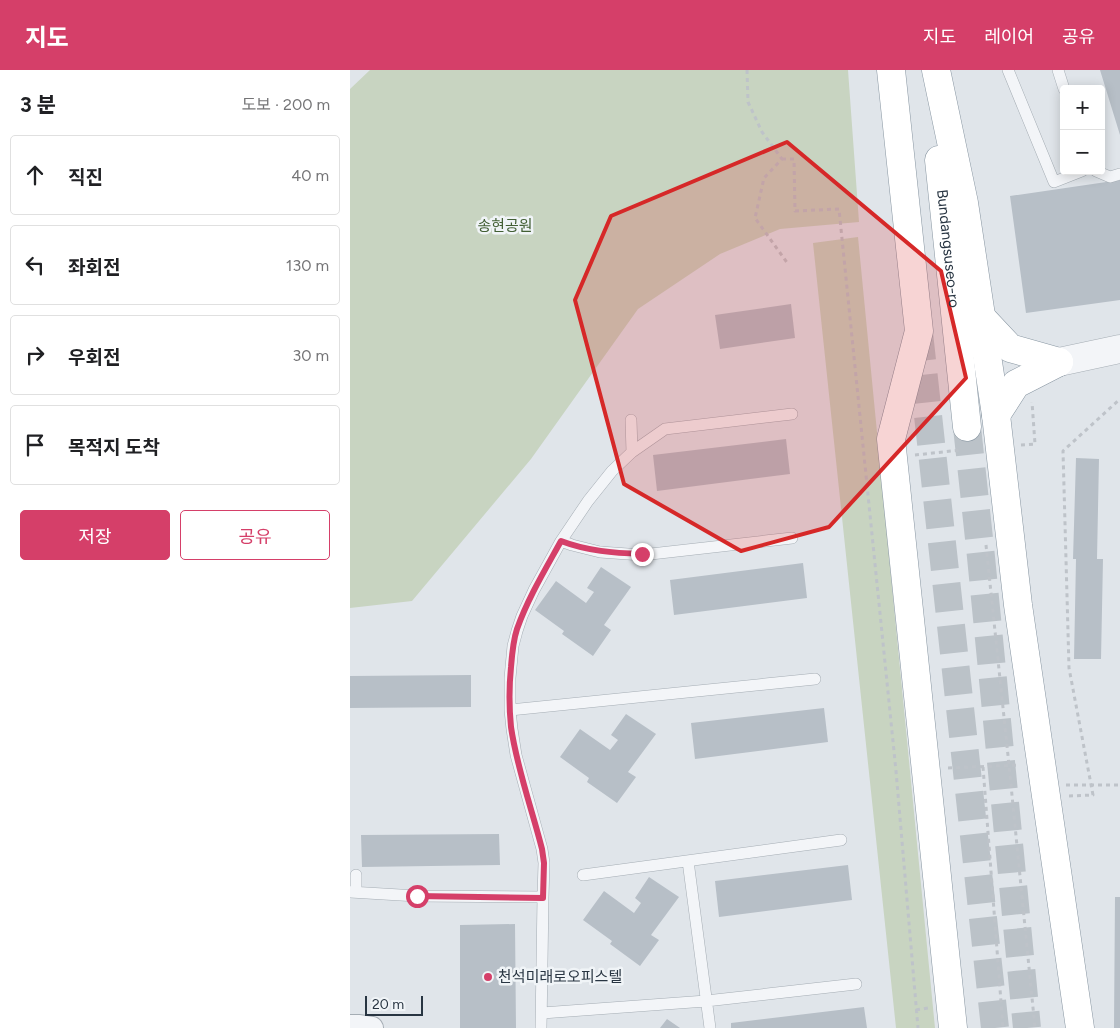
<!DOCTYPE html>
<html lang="ko">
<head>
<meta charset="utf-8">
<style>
	:root { --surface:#fff; --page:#f6f6f6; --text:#202124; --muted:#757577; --line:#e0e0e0; --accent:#d53f69 }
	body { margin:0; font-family:Figtree,"Noto Sans KR",sans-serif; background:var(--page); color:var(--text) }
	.controls { position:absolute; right:15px; top:15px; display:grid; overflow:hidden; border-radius:5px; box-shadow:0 2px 12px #0003 }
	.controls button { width:45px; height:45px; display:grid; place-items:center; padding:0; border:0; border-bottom:1px solid var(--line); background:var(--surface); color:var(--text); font:25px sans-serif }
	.scale { position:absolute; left:15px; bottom:12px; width:58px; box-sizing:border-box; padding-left:5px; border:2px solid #283542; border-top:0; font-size:14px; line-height:18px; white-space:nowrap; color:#283542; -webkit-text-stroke:4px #f0f4f7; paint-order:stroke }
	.stop { position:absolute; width:15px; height:15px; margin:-11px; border:4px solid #d53f69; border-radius:50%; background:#fff }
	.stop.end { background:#d53f69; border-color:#fff; box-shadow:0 1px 5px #0008 }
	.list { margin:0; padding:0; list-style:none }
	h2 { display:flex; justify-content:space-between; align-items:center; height:65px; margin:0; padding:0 20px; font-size:21px }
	h2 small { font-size:16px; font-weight:400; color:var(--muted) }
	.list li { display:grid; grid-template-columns:32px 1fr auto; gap:15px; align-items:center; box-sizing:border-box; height:80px; margin:0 10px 10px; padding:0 10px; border:1px solid var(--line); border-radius:5px }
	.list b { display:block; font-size:19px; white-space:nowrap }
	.list em { font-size:16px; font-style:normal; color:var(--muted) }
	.actions { display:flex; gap:10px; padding:15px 20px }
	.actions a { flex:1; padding:11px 0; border:1px solid var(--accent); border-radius:5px; text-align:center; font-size:18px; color:var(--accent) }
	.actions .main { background:var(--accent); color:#fff }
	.icon { flex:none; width:28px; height:28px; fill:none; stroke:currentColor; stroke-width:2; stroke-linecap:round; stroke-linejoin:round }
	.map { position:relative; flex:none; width:770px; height:958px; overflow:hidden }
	header { display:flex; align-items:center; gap:30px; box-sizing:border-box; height:70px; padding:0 25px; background:var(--accent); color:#fff }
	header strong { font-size:24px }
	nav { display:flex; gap:28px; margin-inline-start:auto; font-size:18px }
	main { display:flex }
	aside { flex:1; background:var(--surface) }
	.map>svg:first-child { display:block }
	.green { fill:#c8d4c1 }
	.building { fill:#b7bfc7 }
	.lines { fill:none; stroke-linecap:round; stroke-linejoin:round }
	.trunk-tunnel { stroke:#bbc2c8; stroke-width:28; stroke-dasharray:28 14; stroke-linecap:butt }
	.service-casing { stroke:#a5adb4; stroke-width:12 }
	.minor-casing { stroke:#a5adb4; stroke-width:24 }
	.tertiary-casing { stroke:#a5adb4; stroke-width:29 }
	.trunk-casing { stroke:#8795a1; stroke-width:29 }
	.path { stroke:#bec3c9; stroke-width:3; stroke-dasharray:4 4; stroke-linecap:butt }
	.service { stroke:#f3f5f8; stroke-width:11 }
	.minor { stroke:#f3f5f8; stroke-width:22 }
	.tertiary { stroke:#f3f5f8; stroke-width:28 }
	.trunk { stroke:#fff; stroke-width:28 }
	.route { stroke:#d53f69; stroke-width:6 }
	.marked { fill:#d62828; fill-opacity:0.2; stroke:#d62828; stroke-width:4; stroke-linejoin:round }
	.poi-dot { fill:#d53f69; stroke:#f0f4f7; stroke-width:2 }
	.labels { text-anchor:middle; stroke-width:5; stroke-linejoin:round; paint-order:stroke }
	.park-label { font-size:15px; fill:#425f34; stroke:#f0f4f7 }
	.street-label { font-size:15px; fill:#283542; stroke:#f0f4f7 }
	.poi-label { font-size:15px; fill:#283542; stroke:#f0f4f7; text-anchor:start }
</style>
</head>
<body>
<header>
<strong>지도</strong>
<nav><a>지도</a><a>레이어</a><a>공유</a></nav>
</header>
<main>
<aside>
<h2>3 분<small>도보 · 200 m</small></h2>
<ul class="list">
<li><svg class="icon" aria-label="ahead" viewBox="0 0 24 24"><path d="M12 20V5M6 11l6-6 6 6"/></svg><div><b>직진</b></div><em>40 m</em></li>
<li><svg class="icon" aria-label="left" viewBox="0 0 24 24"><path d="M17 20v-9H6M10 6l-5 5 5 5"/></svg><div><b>좌회전</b></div><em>130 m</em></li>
<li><svg class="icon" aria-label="right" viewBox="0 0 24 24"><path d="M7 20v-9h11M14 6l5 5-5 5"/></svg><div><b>우회전</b></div><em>30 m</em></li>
<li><svg class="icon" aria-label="arrive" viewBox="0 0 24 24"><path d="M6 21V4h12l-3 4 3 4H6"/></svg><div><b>목적지 도착</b></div></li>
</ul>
<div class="actions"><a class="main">저장</a><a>공유</a></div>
</aside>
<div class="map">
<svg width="770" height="958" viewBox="0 0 770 958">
	<rect width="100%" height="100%" fill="#e0e5ea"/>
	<path class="green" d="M20,0H498L509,152L430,159L370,184L288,239L181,389L62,531L0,538V19Z
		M508,167L585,958H546L463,173Z"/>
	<path class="building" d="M750,0H770V65Z
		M770,110V230L676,243L660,126Z
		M441,234L445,268L370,279L365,245Z
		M436,369L440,404L307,421L303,385Z
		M726,388L749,389L747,489H753L751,589H724L726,489H723Z
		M453,493L457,528L324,545L320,510Z
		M251,497L281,517L254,555L261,560L243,586L212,564L214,561L185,540L206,511L236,533L244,522L237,518Z
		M121,605V637L0,638V606Z
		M474,638L478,672L345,689L341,653Z
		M276,644L306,664L278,702L286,707L267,733L237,712L239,708L210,687L230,659L260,680L268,670L261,665Z
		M149,764L150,795L12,797L11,765Z
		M498,795L502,830L369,847L365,811Z
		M299,807L329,827L301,865L309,870L290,896L260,874L262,871L233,850L254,821L284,843L291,833L285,828Z
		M765,827H770V958H764Z
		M165,854L166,958H110V855Z
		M514,937L517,958H381V953Z
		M317,949L330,958H310Z"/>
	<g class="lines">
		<path class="trunk-tunnel" d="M569,263L645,958
			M617,357L631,487L677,958"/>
		<g class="service-casing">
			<path id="service" d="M658,0L704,112L732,101
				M708,0L714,19
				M746,101L760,107L770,104
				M281,350L282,382
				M211,471L222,475L250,482L292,485L442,468
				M160,640L465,609
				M338,791L360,958
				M6,805V822
				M233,805L491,770
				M0,822L67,826L193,827L191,958
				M193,827L194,793L192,779L166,685L162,659L160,640V608L163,576L167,561L172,546L184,520L211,471L238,431L262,401L282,382L315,359L442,344
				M192,943L356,931L506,914"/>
		</g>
		<g class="minor-casing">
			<path id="minor" d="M0,956H8L22,958"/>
		</g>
		<g class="tertiary-casing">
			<path id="tertiary" d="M709,292L770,279"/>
		</g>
		<g class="trunk-casing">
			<g id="trunk">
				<path d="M541,0L569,261L541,369L603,958"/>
				<path d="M586,0L614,133L646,345L668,535L730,958"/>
				<path id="s1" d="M589,90L617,357"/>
				<path d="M631,247L660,278L709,292"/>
				<path d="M646,345L666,314L709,292"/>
			</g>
		</g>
		<path class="path" d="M397,0L398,32L412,62L432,89L414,108L405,148L438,194
			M432,89H444L445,141L489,139L546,701L568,958
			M671,375L685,374L682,332
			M565,385L611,380
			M636,475L659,695L685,958
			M633,697L653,958
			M598,698L669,695
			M716,715H770
			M719,726L743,725L719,598L713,381L770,329
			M566,940L578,938"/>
		<use href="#service" class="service"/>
		<use href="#minor" class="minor"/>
		<use href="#tertiary" class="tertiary"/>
		<use href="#trunk" class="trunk"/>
	</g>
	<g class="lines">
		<path class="route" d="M67,826L193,828L194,793L192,779C182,739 167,699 161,657C159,637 159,617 161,597C162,584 163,571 167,559C178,528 195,500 211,471C237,481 264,483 292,484"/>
	</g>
	<path class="marked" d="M437,72L591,201L616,308L479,457L391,481L274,414L225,230L261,146Z"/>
	<circle class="poi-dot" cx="138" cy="907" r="5"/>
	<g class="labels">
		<g class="park-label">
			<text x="155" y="161">송현공원</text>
		</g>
		<g class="street-label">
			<text dy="5" stroke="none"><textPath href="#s1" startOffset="89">Bundangsuseo-ro</textPath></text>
		</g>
		<g class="poi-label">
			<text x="148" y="912">천석미래로오피스텔</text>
		</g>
	</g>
</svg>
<div class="controls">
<button>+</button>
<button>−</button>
</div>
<div class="scale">20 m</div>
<div class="stop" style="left:67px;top:826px"></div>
<div class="stop end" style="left:292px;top:484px"></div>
</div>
</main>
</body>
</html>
